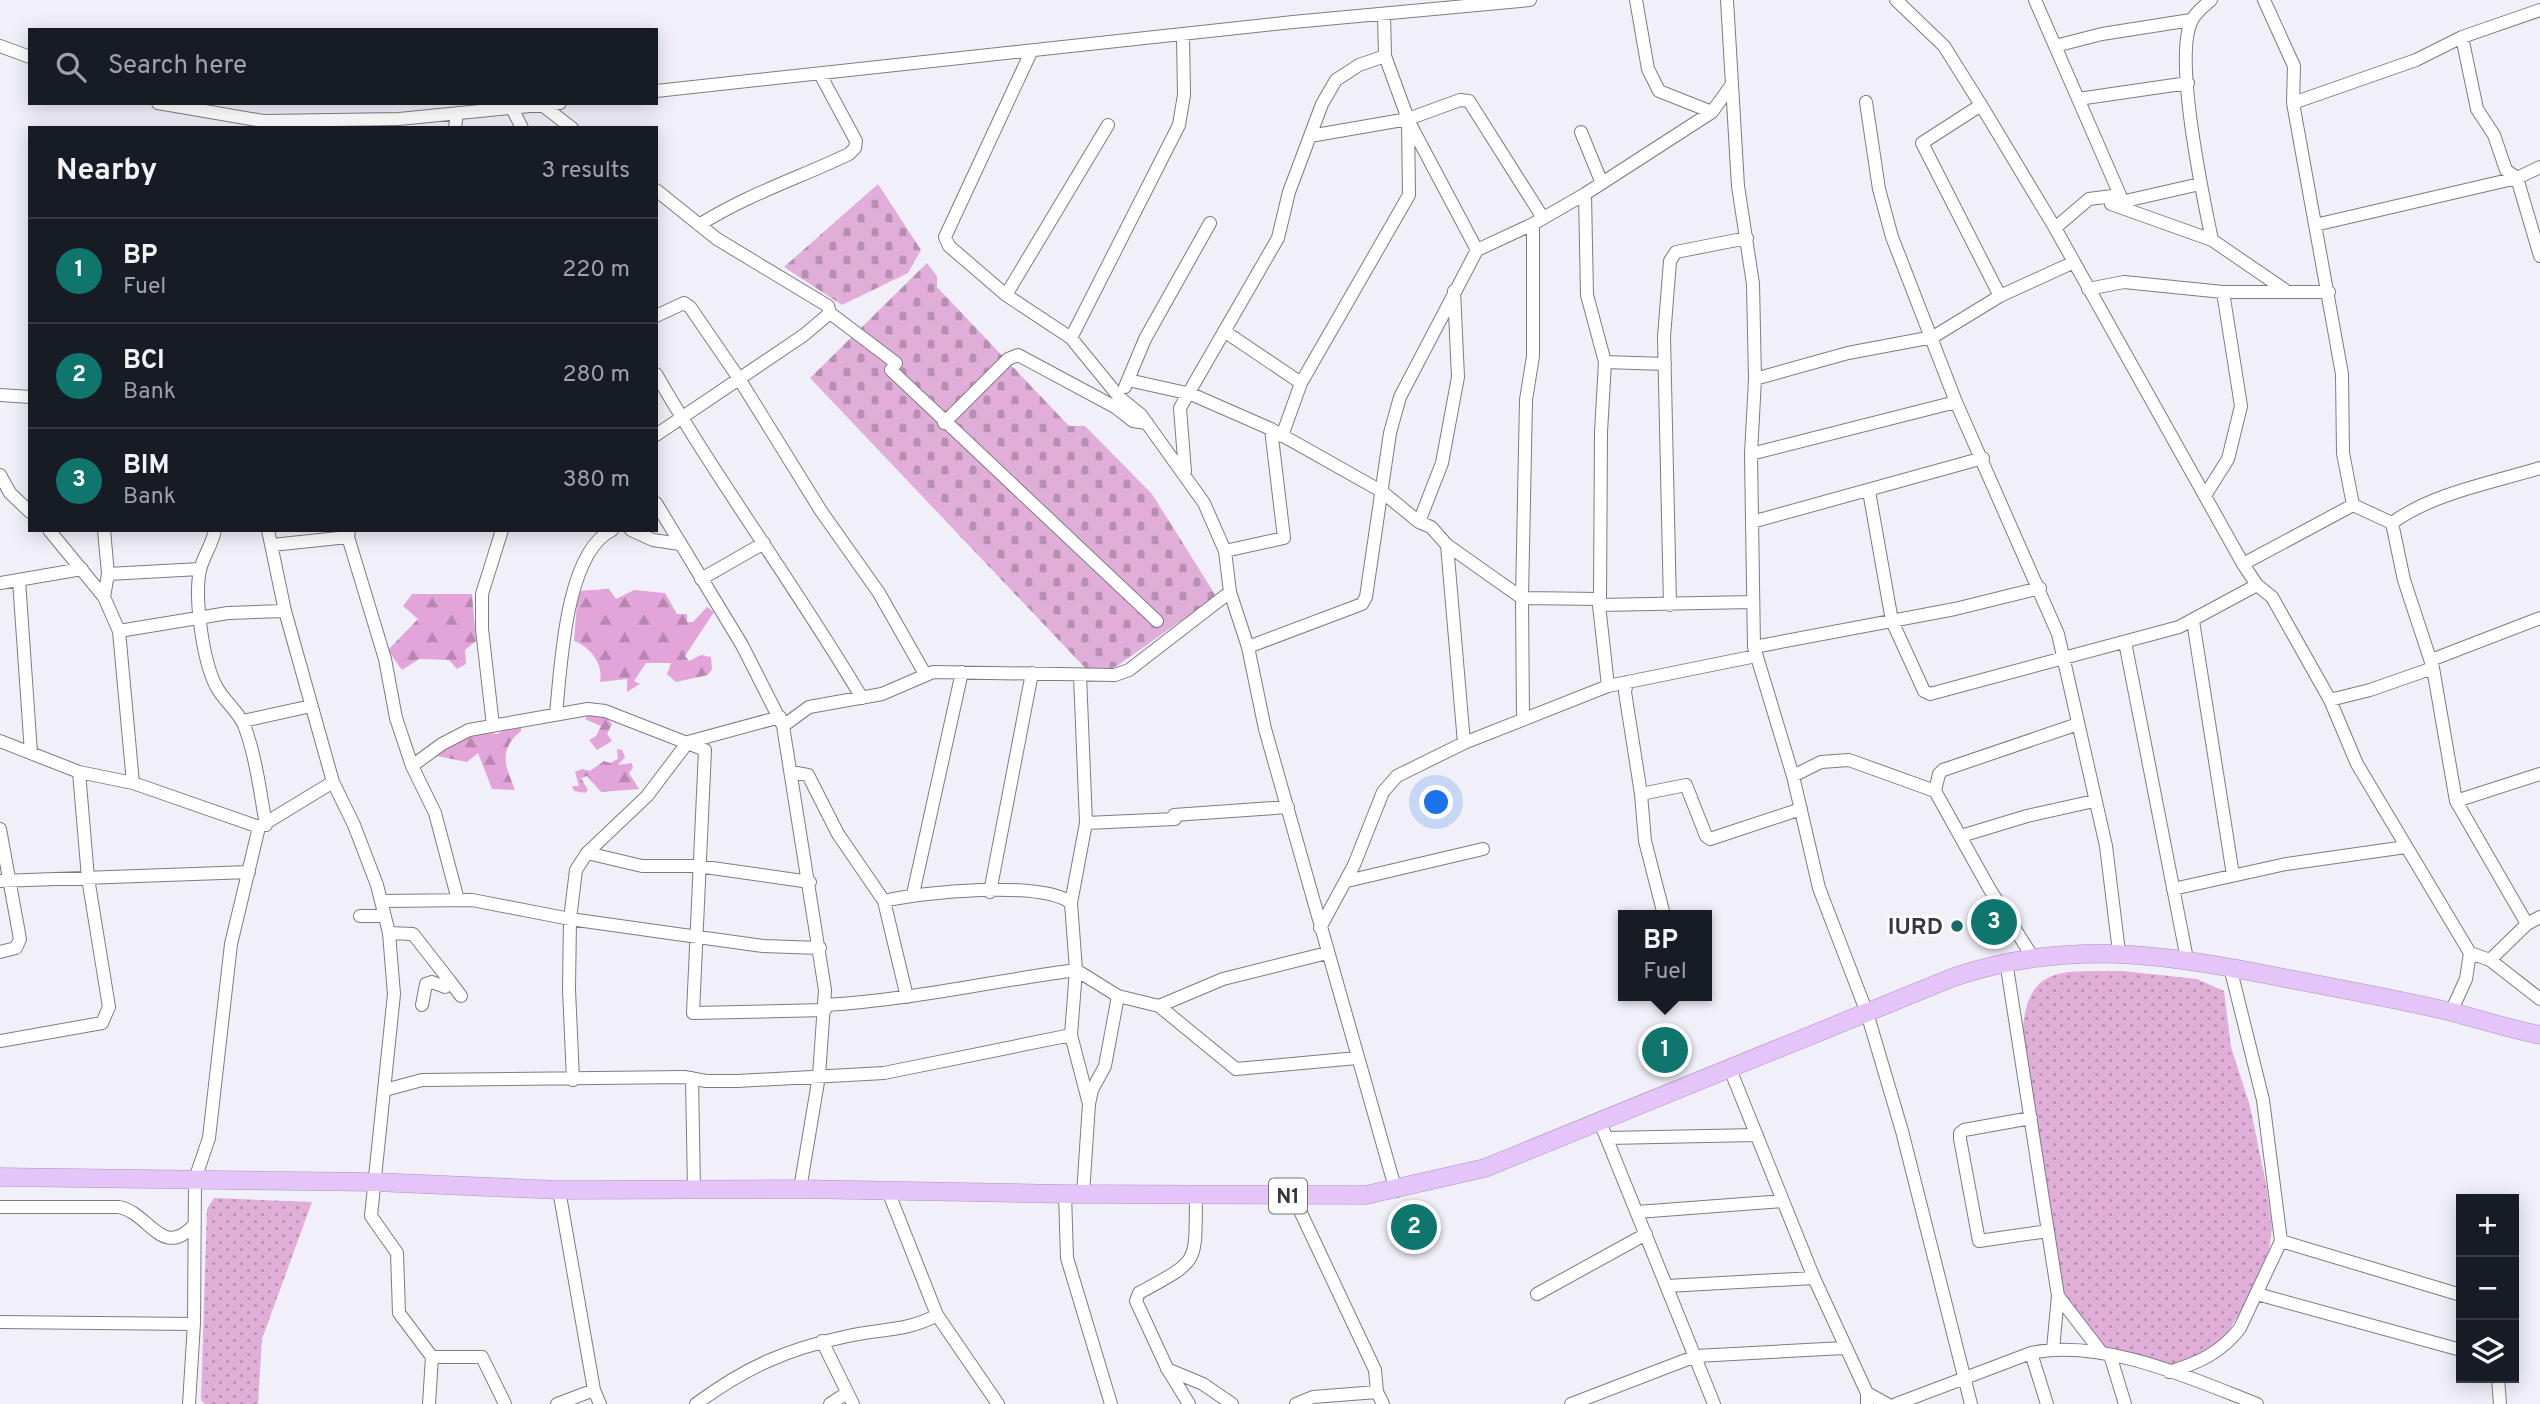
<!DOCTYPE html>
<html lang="en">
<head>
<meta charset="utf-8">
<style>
	:root { --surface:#171b24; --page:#242831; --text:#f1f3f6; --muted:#9ea1a6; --line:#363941; --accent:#0f766e }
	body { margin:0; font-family:Overpass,sans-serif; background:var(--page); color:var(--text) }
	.controls { position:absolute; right:21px; bottom:21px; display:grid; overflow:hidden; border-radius:0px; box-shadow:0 4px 18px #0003 }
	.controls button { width:63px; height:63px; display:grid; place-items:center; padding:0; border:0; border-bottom:2px solid var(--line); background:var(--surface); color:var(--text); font:35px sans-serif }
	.you { position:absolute; left:1437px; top:803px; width:24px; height:24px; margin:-18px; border:5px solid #fff; border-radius:50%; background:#1a73e8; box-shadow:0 0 0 10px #1a73e833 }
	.badge { display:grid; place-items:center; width:46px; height:46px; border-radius:50%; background:var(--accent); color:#fff; font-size:23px; font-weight:700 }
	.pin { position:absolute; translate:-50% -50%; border:4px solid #fff; box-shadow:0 2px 7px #0006 }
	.popup { position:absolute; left:1618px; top:910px; width:94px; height:91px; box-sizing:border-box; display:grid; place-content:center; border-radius:0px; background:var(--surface); filter:drop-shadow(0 2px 5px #0005); font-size:23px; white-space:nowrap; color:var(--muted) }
	.popup b { font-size:26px; color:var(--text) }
	.popup::after { content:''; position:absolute; left:50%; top:100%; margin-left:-14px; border:14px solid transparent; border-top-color:var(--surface) }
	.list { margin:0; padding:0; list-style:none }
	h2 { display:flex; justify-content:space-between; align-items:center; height:91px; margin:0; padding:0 28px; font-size:30px }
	h2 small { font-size:23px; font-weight:400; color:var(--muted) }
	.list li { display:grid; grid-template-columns:46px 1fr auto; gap:21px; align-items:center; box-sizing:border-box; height:105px; padding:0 28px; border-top:2px solid var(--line) }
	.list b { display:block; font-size:26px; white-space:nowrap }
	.list p { margin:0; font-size:23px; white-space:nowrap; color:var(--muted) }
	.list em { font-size:23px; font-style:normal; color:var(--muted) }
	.icon { flex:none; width:38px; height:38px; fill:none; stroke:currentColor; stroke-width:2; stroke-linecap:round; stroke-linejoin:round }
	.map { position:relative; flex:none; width:2540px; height:1404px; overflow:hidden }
	.search { position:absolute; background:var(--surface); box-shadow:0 4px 18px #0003; left:28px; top:28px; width:630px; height:77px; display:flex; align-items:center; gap:18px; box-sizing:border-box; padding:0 24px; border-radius:0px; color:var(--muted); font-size:26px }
	.panel { position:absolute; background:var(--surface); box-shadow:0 4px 18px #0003; left:28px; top:126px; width:630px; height:406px; border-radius:0px }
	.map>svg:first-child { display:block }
	.grass { fill:url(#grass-dots) }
	.forest { fill:url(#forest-firs) }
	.cemetery { fill:url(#cemetery-stones) }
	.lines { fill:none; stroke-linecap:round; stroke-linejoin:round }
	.minor-casing { stroke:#7d7c84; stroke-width:14 }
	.highway-casing { stroke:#a993b8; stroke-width:19 }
	.minor { stroke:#fff; stroke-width:12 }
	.highway { stroke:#e5c4fa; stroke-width:18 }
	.poi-dot { fill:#1a6868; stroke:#fff; stroke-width:2.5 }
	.labels { text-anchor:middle; stroke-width:5; stroke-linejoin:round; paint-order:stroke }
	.shield { fill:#fff; stroke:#747476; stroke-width:2 }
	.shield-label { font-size:21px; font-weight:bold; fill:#39383c }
	.poi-label { font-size:23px; font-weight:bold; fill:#39383c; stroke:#fff; text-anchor:end }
</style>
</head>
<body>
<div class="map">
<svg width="2540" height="1404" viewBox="0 0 2540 1404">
	<defs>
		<pattern id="grass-dots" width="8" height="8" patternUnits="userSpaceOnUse" patternTransform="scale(1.75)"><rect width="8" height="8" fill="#e0aed9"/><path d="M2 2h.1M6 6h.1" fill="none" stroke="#b78fb1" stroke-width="1.8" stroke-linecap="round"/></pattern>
		<pattern id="forest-firs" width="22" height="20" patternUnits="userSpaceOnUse" patternTransform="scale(1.75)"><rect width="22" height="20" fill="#e2a4d9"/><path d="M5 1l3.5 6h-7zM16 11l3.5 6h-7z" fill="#b887b1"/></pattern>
		<pattern id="cemetery-stones" width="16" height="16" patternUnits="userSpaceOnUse" patternTransform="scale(1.75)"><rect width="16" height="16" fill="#e0aed9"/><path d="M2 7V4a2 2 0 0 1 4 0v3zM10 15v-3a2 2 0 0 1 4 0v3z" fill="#b78fb1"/></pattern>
	</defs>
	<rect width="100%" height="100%" fill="#f1f0f9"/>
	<path class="grass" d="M2123,971L2197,979L2224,991L2231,1047L2250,1106L2266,1184L2272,1228L2269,1250L2243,1307L2221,1344L2187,1364L2167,1368L2103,1348L2062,1294L2022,1041C2025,963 2059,972 2123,971Z
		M214,1198L312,1202L262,1339L258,1404H205L201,1400L207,1209Z"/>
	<path class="forest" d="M609,589L616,599L634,590L665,593L677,614H687V622H693L707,607L714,612L685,656L689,661L701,655L711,657L712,669L708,675L676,682L667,674L671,663H646L634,681L640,684L627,692V679L600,682C604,664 590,647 574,641L578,591Z
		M412,594H472L476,641L465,650L466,664L457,669L449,660L419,659L402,670L388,650L418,619L403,606Z
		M590,712L607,718L612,724L607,734L612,741L597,750L589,740L596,736L601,726L585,719Z
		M522,722L521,731C498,750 505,765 515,790L492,789L478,753L467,762L437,756L452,742L476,731L497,734Z
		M617,749L622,750L625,757L618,765L632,763L633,768L629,773L639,789L601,792L587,776L581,778L588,790L585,793L574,791L572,786H579L575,772L582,769L590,771L604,761L610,763L618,759Z"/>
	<path class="cemetery" d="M878,184L921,250L908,273L842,305L784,267Z
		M927,263L937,276V287L1069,426H1085L1152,494L1216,596L1117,666L1102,673L1089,672L810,378Z"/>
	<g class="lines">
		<g class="minor-casing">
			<path id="minor" d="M1636,0L1648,69L1659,91L1712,112
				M1727,0L1738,186L1753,284L1755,379L1751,454L1754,647L1793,776L1819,888L1867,1013L1902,1131L1971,1404
				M1896,0L1944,46L1981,105L2055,228L2243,564L2257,585L2272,597L2330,700L2357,764L2470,953L2490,960L2540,999
				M2035,0L2120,195
				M2211,0C2204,6 2196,12 2192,20C2173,56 2203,197 2212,240
				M2264,0L2294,66L2293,103L2342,374L2343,453L2353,505
				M2462,37L2477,109L2494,135L2506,170L2517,178L2540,256
				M0,46L30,57
				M2055,46L2102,34L2191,20
				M1031,52L945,237L949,246L1006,295L1071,338L1120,398L1141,415L1204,503L1225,551L1230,592L1248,647L1265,729L1396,1191
				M656,91L1293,22L1530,0
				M2078,99L2188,83
				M1866,102L1879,189L1892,237L1956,402L2058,634L2106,846L2119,952
				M158,103L263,121L399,119L560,103
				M2293,103L2416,60L2462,37L2540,10
				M542,105L572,128
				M1981,105L1922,143L2000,296
				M512,108L522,128
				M1408,120L1477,250
				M455,128L457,113
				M1581,132L1601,181
				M1310,136L1408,119L1460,100L1469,101L1543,218
				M656,190L717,239L828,306L830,313L896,363L891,370L1157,621
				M1585,194L1587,295L1605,362L1601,432L1600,599
				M2112,204L2200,184
				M699,225C746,195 799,178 849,154L855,148L856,141L820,74
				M2315,225L2517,178L2540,167
				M2055,228L2089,199L2120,195L2111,204L2212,240L2285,290
				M2088,289L2124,282L2223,292H2329
				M1006,295L1108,125
				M656,316L684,303L690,307L738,377L821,511L879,593L925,674
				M1224,331L1301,383
				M1071,338L1179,125L1184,95L1183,35
				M1605,362L1665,364
				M656,374C720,485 797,588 862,698
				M1755,379L1848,353L1933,337L2000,296L2072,263
				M1128,380L1191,394L1271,429L1381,491L1419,522L1431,527L1447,545L1522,598L1600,599L1599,605L1753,602
				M1125,387L1145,339L1210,223
				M0,395L30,397
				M944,423L1008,359L1018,355L1115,407L1133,421L1147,423
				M656,435L804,335L830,313
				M1282,436L1301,383L1409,195L1408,119L1385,56
				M1751,454L1956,402
				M1185,472L1180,408L1278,238L1289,192L1322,104L1336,80L1359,65L1385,56L1384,14
				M0,475L10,493L30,512
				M1869,491L1892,621L1924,691L1930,694L2179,627L2257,585
				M2206,494L2228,459L2241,406L2223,292
				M656,503L742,645L783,726L825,990L819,1076L800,1189
				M1419,522L1442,463L1458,377L1454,291
				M1752,522L1983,458
				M2392,523L2404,580L2433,668L2456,801L2527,924
				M49,530L104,597L119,631L133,783
				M104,530L108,574L104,597
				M215,530C212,545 203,557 200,570C194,598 203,661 216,686C223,700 238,711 244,725C256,756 260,792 266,825
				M268,530L285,611L333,782L354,825L377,885L389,933L394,994L371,1216L397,1253L399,1313L432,1357L429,1404
				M349,530L348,537L385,659L396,718L412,766L435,813L458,900
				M631,530L653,540L680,544
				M272,545L348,537
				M1447,545L1464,743
				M1225,551L1284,538L1271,429
				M2243,564L2353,505L2392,523C2433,493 2491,483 2540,468
				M108,574L200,569
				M701,579L764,543
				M19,580L31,753
				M0,583L82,569
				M1599,605L1608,686
				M1670,605L1664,337L1670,261L1676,252L1747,238
				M2193,621L2233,875
				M119,631L228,613L285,611
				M2125,642L2187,959
				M1248,647L1362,604L1366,597L1390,433L1400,397L1477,250L1533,224L1585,194L1712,112L1730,87
				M1754,647L1955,609L2040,588
				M2431,660L2540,618
				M1080,675L1086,823L1071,903L1076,970L1071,1035L1089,1104
				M1627,682L1625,692L1641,794L1645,841L1664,915
				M2330,700L2370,690L2433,668
				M556,714C561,666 565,553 612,530
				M1523,719L1522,598L1526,400L1533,356V224
				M243,721L311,706
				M493,726L482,629V594L502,530
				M783,726L809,707L882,694L933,672L1115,675L1129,670L1230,592
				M0,741L79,772L133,783L259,827L333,782
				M412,766L442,744L469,730L588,709L605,711L705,750L693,1013L825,1010
				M791,772L808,775L838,834L884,901L907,997
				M1793,776L1821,762L1849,760L1935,791L1989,888L2032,956
				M1935,791L1939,774L1943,770L2078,724
				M1641,794L1686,785L1706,836L1710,839L1801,809
				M2456,801L2540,774
				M1086,823L1175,819L1174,815L1288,807
				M0,829L20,939L16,948L0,952
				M1961,836L2027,816L2094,801
				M587,853L642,866H698L810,882
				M0,881L249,872
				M1347,881L1483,849
				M2173,889L2286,864L2406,847
				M990,892L1032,673
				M913,894L962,672
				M382,901L472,900L570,919L698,937L763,946L820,948
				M884,901C922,892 1041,880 1071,903
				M360,916H385
				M1320,928L1354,865L1383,792L1397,776L1464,743L1608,686L1756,656
				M389,933L413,934L449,980L445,987L432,982L426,984L422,1005
				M2490,960L2527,924L2540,917
				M2006,961L2058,1296L2053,1349
				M2230,967L2263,1100L2281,1241L2461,1295
				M449,980L461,996
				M825,1005C910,1000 993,981 1076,970L1118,996L1159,1006L1236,1069L1357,1058
				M1159,1006L1223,979L1327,953
				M2451,1012L2466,979L2470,953
				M0,1041L102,1023L109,1007L88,878L79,772
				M1730,1069L1814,1278L1867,1393V1404
				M692,1078L694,1191
				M573,1080L569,989L570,919L576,870L587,853L647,796L688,742L780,717
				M385,1090L422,1080L684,1077L706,1081H737L884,1073L1071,1035
				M2031,1118L1964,1130L1960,1133V1139L1979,1241L2048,1231
				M1600,1122L1714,1404
				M1607,1138L1757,1135
				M559,1190L594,1390L600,1404
				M888,1191L937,1315L998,1404
				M1065,1194L1067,1258L1111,1404
				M1083,1194L1089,1104L1092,1090L1105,1066L1118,996
				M1293,1196L1375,1370L1377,1392L1383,1404
				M0,1207H119C150,1213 162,1261 195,1224
				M1637,1212L1783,1201
				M1667,1286L1814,1278
				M1537,1294L1646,1234
				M2257,1294L2461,1350
				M2058,1296L2101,1352
				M0,1322L194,1324
				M822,1341L853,1404
				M2031,1353L2047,1404
				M2110,1355L2125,1404
				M432,1357H482L505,1404
				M1167,1369L1203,1384L1232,1404
				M2169,1372C2198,1363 2221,1353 2240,1328L2281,1241
				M2498,1378L2500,1404
				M1867,1393L1887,1404
				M189,1404L194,1323L195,1179L209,1138L231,944L259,827
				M557,1404L594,1390
				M696,1404C746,1367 787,1349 848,1336C879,1329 909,1331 937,1315
				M830,1404L847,1393
				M1189,1404L1167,1368L1136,1301L1139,1293C1201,1259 1195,1265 1196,1195
				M1296,1404L1313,1397L1377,1392
				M1571,1404L1696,1356L1844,1348
				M1896,1404L2031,1353C2103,1338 2190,1378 2257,1404"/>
		</g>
		<g class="highway-casing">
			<path id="highway" d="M0,1177L375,1182L559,1190L800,1189L1065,1194L1366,1195L1485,1168L1954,977C2064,940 2158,953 2269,975C2330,987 2392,998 2452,1012C2481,1020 2510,1029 2540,1035"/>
		</g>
		<use href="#minor" class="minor"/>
		<use href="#highway" class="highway"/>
	</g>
	<circle class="poi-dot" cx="1957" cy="926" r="7"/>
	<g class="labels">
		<rect class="shield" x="1269" y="1178.5" width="38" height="35" rx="5"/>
		<g class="shield-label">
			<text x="1288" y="1203">N1</text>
		</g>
		<g class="poi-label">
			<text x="1943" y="934">IURD</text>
		</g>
	</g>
</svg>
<div class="controls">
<button>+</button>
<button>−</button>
<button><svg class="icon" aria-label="layers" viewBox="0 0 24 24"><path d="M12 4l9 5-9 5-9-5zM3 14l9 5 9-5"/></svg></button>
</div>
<div class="you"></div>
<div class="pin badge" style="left:1665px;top:1050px">1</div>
<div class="popup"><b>BP</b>Fuel</div>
<div class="pin badge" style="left:1414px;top:1227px">2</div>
<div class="pin badge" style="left:1994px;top:922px">3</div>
<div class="search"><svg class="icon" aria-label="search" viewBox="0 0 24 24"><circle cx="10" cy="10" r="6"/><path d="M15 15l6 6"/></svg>Search here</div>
<section class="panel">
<h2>Nearby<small>3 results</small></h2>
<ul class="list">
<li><span class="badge">1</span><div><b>BP</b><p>Fuel</p></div><em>220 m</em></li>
<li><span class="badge">2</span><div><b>BCI</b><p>Bank</p></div><em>280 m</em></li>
<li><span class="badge">3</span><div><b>BIM</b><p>Bank</p></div><em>380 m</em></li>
</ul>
</section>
</div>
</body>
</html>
